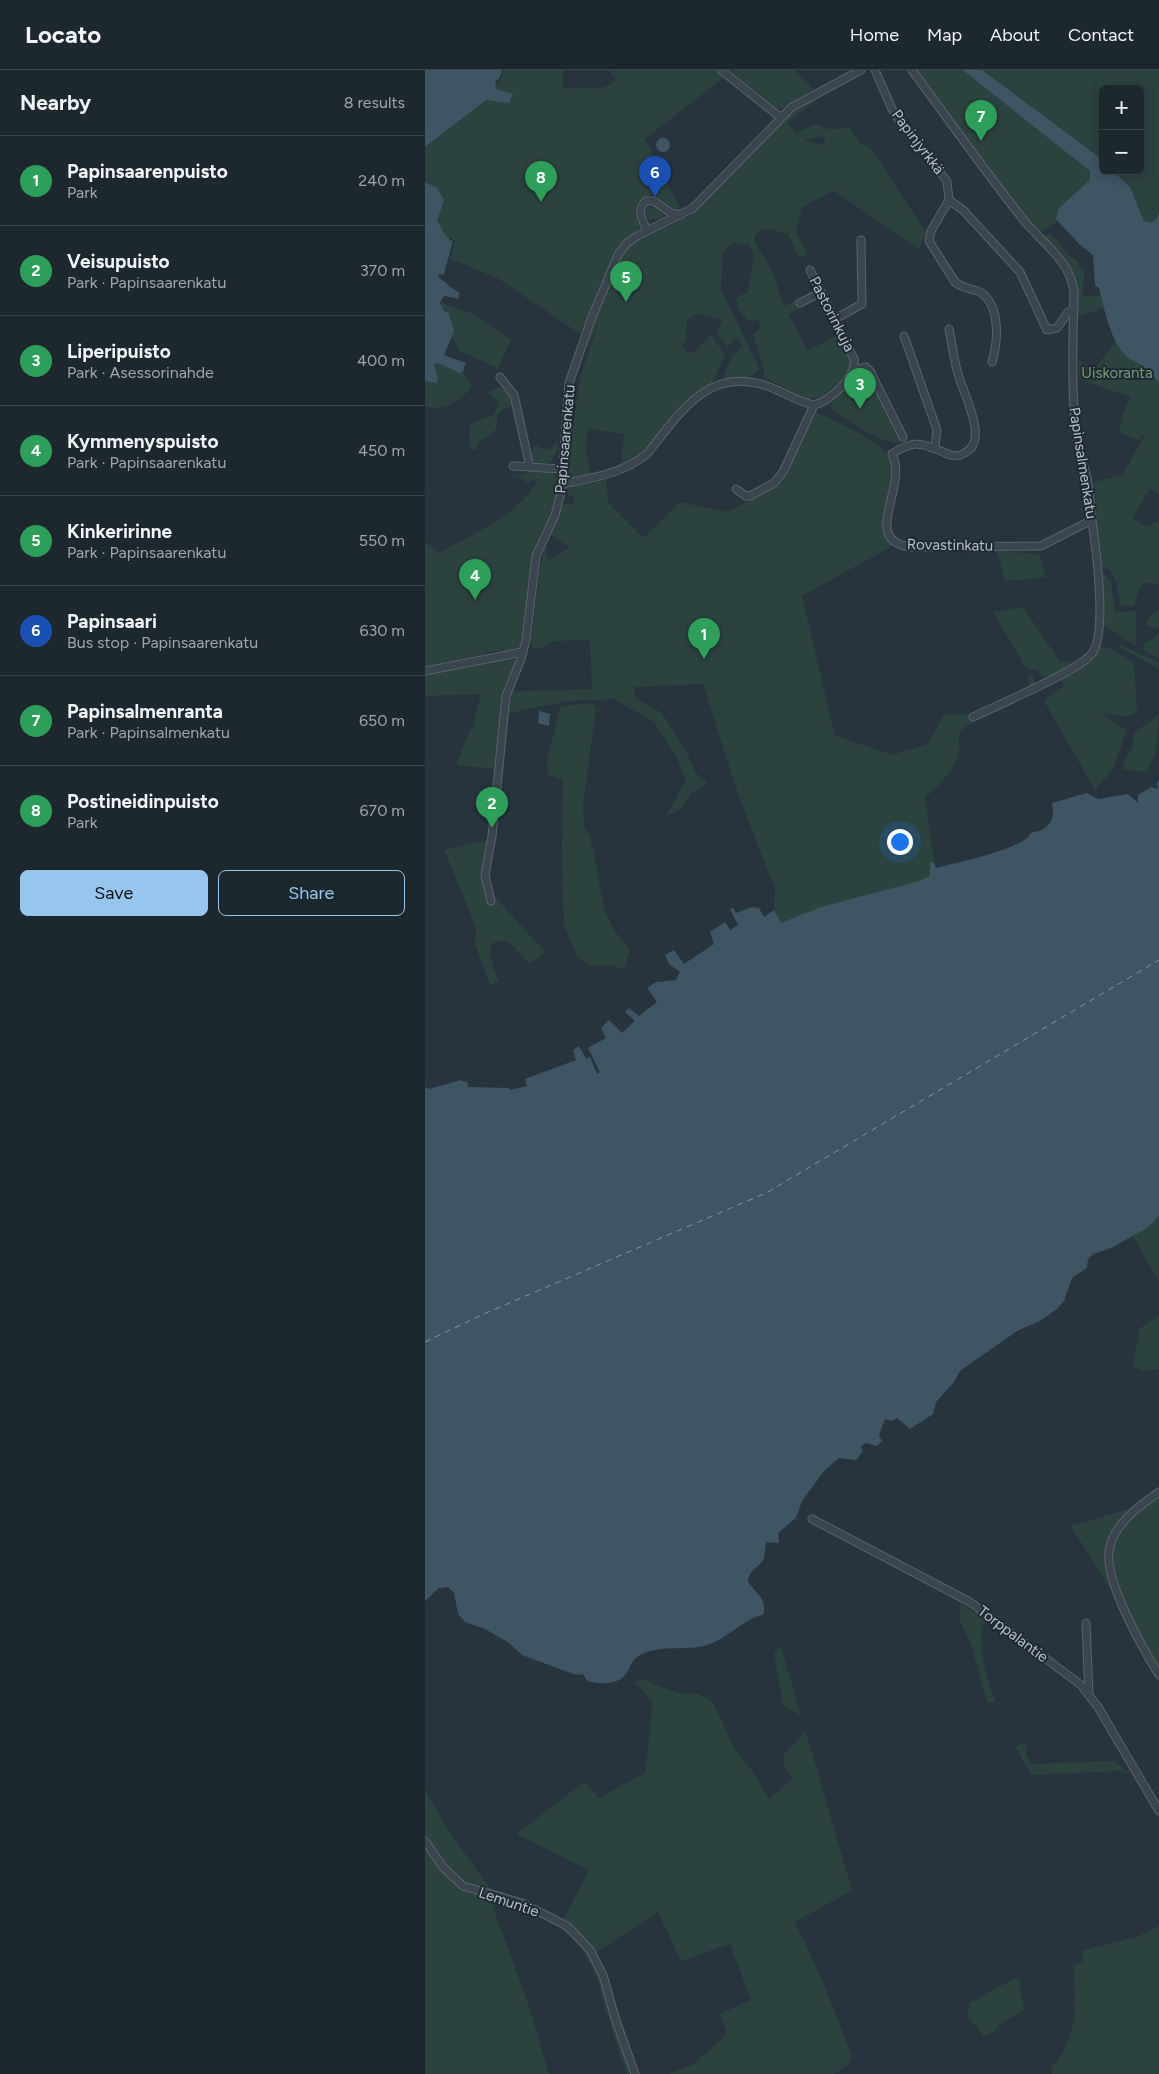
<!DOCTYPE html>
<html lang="en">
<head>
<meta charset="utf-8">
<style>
	:root { --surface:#1d272e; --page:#2a333a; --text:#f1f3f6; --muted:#a0a5aa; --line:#3b444a; --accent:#96c6ee }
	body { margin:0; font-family:Figtree,sans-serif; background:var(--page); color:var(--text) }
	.controls { position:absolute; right:15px; top:15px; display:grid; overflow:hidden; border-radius:8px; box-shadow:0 2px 12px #0003 }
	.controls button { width:45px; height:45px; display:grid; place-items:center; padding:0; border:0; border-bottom:1px solid var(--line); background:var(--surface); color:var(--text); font:25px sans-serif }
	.you { position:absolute; left:474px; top:771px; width:18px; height:18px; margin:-12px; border:4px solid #fff; border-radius:50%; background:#1a73e8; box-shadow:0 0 0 8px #1a73e833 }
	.badge { display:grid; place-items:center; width:32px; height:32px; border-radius:50%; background:var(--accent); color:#fff; font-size:16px; font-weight:700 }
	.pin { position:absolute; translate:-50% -41px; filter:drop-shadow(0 1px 2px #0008) }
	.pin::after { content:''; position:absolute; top:26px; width:18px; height:15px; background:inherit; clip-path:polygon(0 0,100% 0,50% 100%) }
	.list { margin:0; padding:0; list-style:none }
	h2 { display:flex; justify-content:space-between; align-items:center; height:65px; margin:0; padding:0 20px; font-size:21px }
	h2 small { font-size:16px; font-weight:400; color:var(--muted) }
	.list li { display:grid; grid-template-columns:32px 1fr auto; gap:15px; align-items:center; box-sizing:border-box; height:90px; padding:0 20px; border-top:1px solid var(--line) }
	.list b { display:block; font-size:19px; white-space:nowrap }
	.list p { margin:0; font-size:16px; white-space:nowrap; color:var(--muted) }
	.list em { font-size:16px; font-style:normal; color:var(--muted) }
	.actions { display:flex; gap:10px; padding:15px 20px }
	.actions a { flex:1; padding:11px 0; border:1px solid var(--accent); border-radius:8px; text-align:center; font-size:18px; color:var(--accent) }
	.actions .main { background:var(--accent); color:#111 }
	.map { position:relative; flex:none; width:734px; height:2004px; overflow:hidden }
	header { display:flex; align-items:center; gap:30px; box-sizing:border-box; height:70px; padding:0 25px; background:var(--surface); border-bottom:1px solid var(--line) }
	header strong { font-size:24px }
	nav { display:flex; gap:28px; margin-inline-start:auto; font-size:18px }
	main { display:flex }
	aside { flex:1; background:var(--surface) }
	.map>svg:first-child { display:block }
	.green { fill:#2c423f; fill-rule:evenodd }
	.water { fill:#3f5564 }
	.pier { fill:#27343d }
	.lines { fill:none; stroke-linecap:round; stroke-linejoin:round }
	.ferry { stroke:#7b96a8; stroke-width:1; stroke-dasharray:6 5; stroke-linecap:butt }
	.minor-casing { stroke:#59636b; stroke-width:9 }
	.minor { stroke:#3b454d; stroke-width:7 }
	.labels { text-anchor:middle; stroke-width:4; stroke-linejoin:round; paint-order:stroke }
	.street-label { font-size:15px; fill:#b7c0c8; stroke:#202a32 }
	.park-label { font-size:15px; fill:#789b7a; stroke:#202a32 }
</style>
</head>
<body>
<header>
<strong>Locato</strong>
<nav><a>Home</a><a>Map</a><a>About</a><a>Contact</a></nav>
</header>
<main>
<aside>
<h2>Nearby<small>8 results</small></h2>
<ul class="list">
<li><span class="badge" style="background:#2e9e5b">1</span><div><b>Papinsaarenpuisto</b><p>Park</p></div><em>240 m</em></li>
<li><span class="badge" style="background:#2e9e5b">2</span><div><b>Veisupuisto</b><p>Park · Papinsaarenkatu</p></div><em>370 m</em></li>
<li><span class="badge" style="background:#2e9e5b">3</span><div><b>Liperipuisto</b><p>Park · Asessorinahde</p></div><em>400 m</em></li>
<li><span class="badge" style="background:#2e9e5b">4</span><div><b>Kymmenyspuisto</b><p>Park · Papinsaarenkatu</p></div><em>450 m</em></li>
<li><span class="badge" style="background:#2e9e5b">5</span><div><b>Kinkeririnne</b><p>Park · Papinsaarenkatu</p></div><em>550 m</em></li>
<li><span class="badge" style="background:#1a4fb4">6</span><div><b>Papinsaari</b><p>Bus stop · Papinsaarenkatu</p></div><em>630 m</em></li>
<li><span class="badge" style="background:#2e9e5b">7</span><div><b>Papinsalmenranta</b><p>Park · Papinsalmenkatu</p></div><em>650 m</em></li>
<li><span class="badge" style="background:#2e9e5b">8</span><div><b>Postineidinpuisto</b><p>Park</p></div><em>670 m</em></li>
</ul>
<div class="actions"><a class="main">Save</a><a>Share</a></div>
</aside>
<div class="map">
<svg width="734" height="2004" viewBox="0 0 734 2004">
	<rect width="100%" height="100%" fill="#27343d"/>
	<path class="green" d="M78,0H138V19C157,14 174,25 191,10L183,0H291L299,7L220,69L255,139L246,137L228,124L214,132L210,142L215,158C192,179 190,182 178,211L175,213V220L168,239L155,264L74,209L24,188V184L0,175V64L71,12L75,13Z
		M304,0H370L388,19L358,38H352Z
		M491,0H542L673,102L638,158L631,149L630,153L615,162L605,154Z
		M557,0H734V175L719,151L705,117L688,101H715V19H678V91Z
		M389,28L391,31L362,52L371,63L391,54L403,59L425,58L435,73L447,79L501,163L494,179L409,121L377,137L371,161L383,185L374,187L363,165C350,161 338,154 329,167L332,176L348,203L359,236L372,230L376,238L364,244L382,281L414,265L425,288L426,295L422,304L397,327L383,329L339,307V299L328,264L334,260L336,257L333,250L323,251L315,241L311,230L316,225L323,223L329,185L324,174L308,173L297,184L296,220L334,298C327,310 311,310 298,308L306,288L318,276L313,269L308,270L303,277L292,264L297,250L273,244L262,250L261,268L257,277L263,283L270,281L286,265L300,284L288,313L268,325L216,386L196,397L199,364L163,359L161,383L166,404L152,407L144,406L140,400L146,328L144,357L148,358L155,308L173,253L161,280L162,275C173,243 187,183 217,166C234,157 253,154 270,142L358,50ZM395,66L400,69L399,75L378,71Z
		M223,137L237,141L239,148L224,150L220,144Z
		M624,164C636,171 639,185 652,190L655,198L659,200L658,226L678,225L680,243L677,238L654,247L652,219L646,201L634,181L619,167Z
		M16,233L49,244L86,270L73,298L34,281L29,269L13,265Z
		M691,271L734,289V423L725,419L708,448L721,457L734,451V514L720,513L714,519L709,536L695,535L691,511L684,499H678L669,444V412L697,405L720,366L717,365L713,370L694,362L698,343L706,327L654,309V290L668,301Z
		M0,284L29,301H38L47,317C35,330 19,343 0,336Z
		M443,303L477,372C461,378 422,349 406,339L407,329L428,311Z
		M75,317C84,322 86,327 88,336L79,339L72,345C74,361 68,365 54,371L51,380L44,379L45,354L69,345L74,332L62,323Z
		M391,342C410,351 447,367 460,382C484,412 439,449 469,475L377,526L410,666L467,685L503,674L520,643C546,650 576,631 599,620L604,614L603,604L609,608C614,631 550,647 536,660C531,669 536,674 534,683C531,698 512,718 500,727L509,791L505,793L509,814L363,878L339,847L349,840L350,820L310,715L278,614L209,617L210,628L237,643L262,683L270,702L282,713L265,724L257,739L242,745L261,709L252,688L229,652L189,629L144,631L84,643L77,712H75L63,808L70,827L120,882L105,894L85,873C54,862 68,898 74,911L65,915L50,874L51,857L19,780L63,770L70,699L31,695L45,659H47L56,624L0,626V603L90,587L92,590L78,622L167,619L165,570L128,571L114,579L108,578L106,575L114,502L121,473L122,489H127L145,477L124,464L137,434H149V427L140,424L143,417L181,410L184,434L218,468L255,432L303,442L356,412Z
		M133,371V379L125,393H111L107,388V379L111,375L116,379H124Z
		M109,399L128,403C143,419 117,457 111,474C100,507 106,545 95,577L90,580L71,581L0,598V472L14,483C49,463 93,447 113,409L101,413L95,407L86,405L102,404Z
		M572,481L614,484L621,507L580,511Z
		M678,504L686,511L690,542L711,541V576L677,554Z
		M598,537L635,592L644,591L645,596L626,606H617L614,601L600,597L568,542Z
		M734,540V558L721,556L724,547Z
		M734,562V588L719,581L718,574L729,569Z
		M694,574L734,593V599L694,577Z
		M674,577L684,578L709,592L712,640L709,644L702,646L676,643L690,654L702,660L688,699L670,720L619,631L639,615L635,609L629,612L671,583Z
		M167,633L171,639L158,735L159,757C169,765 174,822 180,840C185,855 194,868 205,880L199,899L183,895L166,896L152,886L139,855L137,797L138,710L123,705L122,690L136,636Z
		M734,644L731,684L721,702L698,699C698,689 704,686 707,677C709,672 706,666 711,662C718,655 727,652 734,644Z
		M734,1146V1212L708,1166L722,1158Z
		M734,1245V1299L716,1301L708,1296L714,1259Z
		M734,1426V1598L646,1456L724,1433Z
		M535,1533L561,1550C548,1567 564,1611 570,1631L562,1633L546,1575L535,1551Z
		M356,1577L376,1645L358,1636L349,1584Z
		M217,1609L252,1623L273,1624L287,1631L310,1679L326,1699L344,1729L368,1708L360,1698L358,1685L381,1662L427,1820L370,1852L396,1907L427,1986L424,1994L409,2004H243L269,1994L302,1964L295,1944L326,1930L305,1874L256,1891L233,1842L172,1882L183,1908L214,2004H202C196,1986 189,1968 184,1949C171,1908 170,1886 134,1857L164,1800L91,1764L159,1712L174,1728L220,1703L228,1632L209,1612Z
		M602,1672L600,1681L606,1694L690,1691L705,1704L693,1701L607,1705L590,1676Z
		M0,1719L23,1760L64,1817L81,1832L68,1837L104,1936L124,2004H0Z
		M734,1856V2004H627L626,1997C654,1971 651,1931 648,1896L659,1891L656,1881L714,1866Z
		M594,1909L599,1940L575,1954L569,1962L559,1966L543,1947L544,1933C558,1927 582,1910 594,1909Z"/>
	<path class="water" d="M0,0H77L74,9L71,10L70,19L88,24L84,33L61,30L0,77Z
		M538,0H557L671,85L678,91V101H688L705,117L719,151L725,153L731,150L734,143V312C729,307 724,300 717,296C712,292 705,290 701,286C684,268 680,240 674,218L670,215L668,185L654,174L631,149L634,138L665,110V101Z
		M231 75a7 7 0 1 1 14 0a7 7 0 1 1-14 0Z
		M0,112L12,118L19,130L12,151L20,165L28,171L18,208L24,216L35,223L33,229L19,226L15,233L18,240L24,244L29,261L19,285L41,293L38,301L35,303L12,293L9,294L13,309L11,313L0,311Z
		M114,641L125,644L124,656L113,653Z
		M734,710V1146L722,1158L686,1178L668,1184L663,1189L662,1198L647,1208L639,1231L632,1239L615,1251L592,1261L535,1301L529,1312L511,1332L508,1344L485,1359L472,1348L467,1351L460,1349L454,1365L457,1371L452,1376L441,1373L436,1376L438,1381L431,1390L414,1388L399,1401L377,1431L371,1448L353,1463L354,1473L341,1472L339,1489C332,1499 324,1499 323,1512C331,1523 343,1530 338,1545C324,1546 302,1568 285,1574C264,1582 239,1574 217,1584C206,1589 207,1595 201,1604C192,1616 174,1614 162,1611L158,1604L151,1605L97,1585L84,1573L60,1559L40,1552L33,1544L29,1523L23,1517L14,1518L0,1531V1017L4,1019L36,1010L43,1013V1017L84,1018L85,1020L102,1016L100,1009L151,990L148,980L154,976L157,981L181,968L176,958L184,950L197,963L210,951L200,942L204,938L214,946L232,932L222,918L231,912L251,910L255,902L244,894L240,885L249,880L259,894L289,874L285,862L300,852L305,860L313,855L305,839L308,838L311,843L327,837L334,838L339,847L349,840L356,853L396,837L491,812L505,806V793L509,792L511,798C531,793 599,779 606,763C609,761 611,762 614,761C627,757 630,744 627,733L662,723L673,729L703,724L713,733V725L726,717L733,719L732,713Z"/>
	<path class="pier" d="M24,167L30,170L21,208L25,215L37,222L34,231L20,228L17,234L15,233L19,226L33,229L35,223L13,207L14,204L19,205L28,171L24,170Z
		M163,978L175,1002L172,1004L165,987L161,989L157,981Z"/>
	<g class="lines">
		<path class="ferry" d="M0,1272L61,1243L341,1123L734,890"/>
		<g class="minor-casing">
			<path id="minor" d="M296,0L355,47
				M450,0L467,39L477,55L522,111L524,130L506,161L504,171L530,212C538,219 546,218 555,222C576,235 573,272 567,292
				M487,0C523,49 559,100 597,148C616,173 644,188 649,221C648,268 646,316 651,362C652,380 660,396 663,413C665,426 665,438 667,451C671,478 682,560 668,582C657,600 570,636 548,647
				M524,130L538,140L595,202L622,260L632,258L643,242L649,239
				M222,160C217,150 211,140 221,131H229L246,143L256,145
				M375,233L396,222
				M410,249L437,234L436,170
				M524,259C527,274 529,290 533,304C538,323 564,370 541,382C536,386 529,387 523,384C499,374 491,368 467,384C484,416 435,470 485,477L616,476L667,450
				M479,266L512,360L510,377
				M429,300L441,297L445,301L478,367
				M75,307L89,325L105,397
				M88,396L136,399
				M137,414C167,408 197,404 222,384C253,346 281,297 339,315C356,320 372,332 389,335C405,331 432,306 429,289L385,200
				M311,419L321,426H325L349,413L358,402L389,335
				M0,601L97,582
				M66,831L60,805L67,766L81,626L96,589L101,570L111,486L130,445L136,423L144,313L167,247L193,185L202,173L212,166L268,138L367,37L436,0
				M734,1422C714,1436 687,1455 684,1482C680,1512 718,1579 734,1605
				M387,1449L545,1532L656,1615L673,1637L734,1741
				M661,1553L664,1625
				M0,1771L18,1797L38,1816L97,1833L142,1856L153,1867L165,1880L178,1905L190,1948L210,2004"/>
		</g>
		<use href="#minor" class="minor"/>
	</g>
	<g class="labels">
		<g class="street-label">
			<text transform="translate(493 72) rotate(53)" y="5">Papinjyrkkä</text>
			<text transform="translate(407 244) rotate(63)" y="5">Pastorinkuja</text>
			<text transform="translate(140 369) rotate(-85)" y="5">Papinsaarenkatu</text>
			<text transform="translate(658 393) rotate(81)" y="5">Papinsalmenkatu</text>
			<text transform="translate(525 475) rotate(1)" y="5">Rovastinkatu</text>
			<text transform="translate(588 1564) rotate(37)" y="5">Torppalantie</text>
			<text transform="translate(84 1832) rotate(19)" y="5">Lemuntie</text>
		</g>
		<g class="park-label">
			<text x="692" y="308">Uiskoranta</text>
		</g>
	</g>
</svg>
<div class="controls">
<button>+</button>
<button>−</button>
</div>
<div class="you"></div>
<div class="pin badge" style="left:279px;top:589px;background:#2e9e5b">1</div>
<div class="pin badge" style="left:67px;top:758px;background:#2e9e5b">2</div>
<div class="pin badge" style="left:435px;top:339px;background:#2e9e5b">3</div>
<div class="pin badge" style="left:50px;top:530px;background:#2e9e5b">4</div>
<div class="pin badge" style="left:201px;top:232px;background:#2e9e5b">5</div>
<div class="pin badge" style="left:230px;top:127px;background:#1a4fb4">6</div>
<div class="pin badge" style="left:556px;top:71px;background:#2e9e5b">7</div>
<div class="pin badge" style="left:116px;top:132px;background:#2e9e5b">8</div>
</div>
</main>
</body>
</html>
